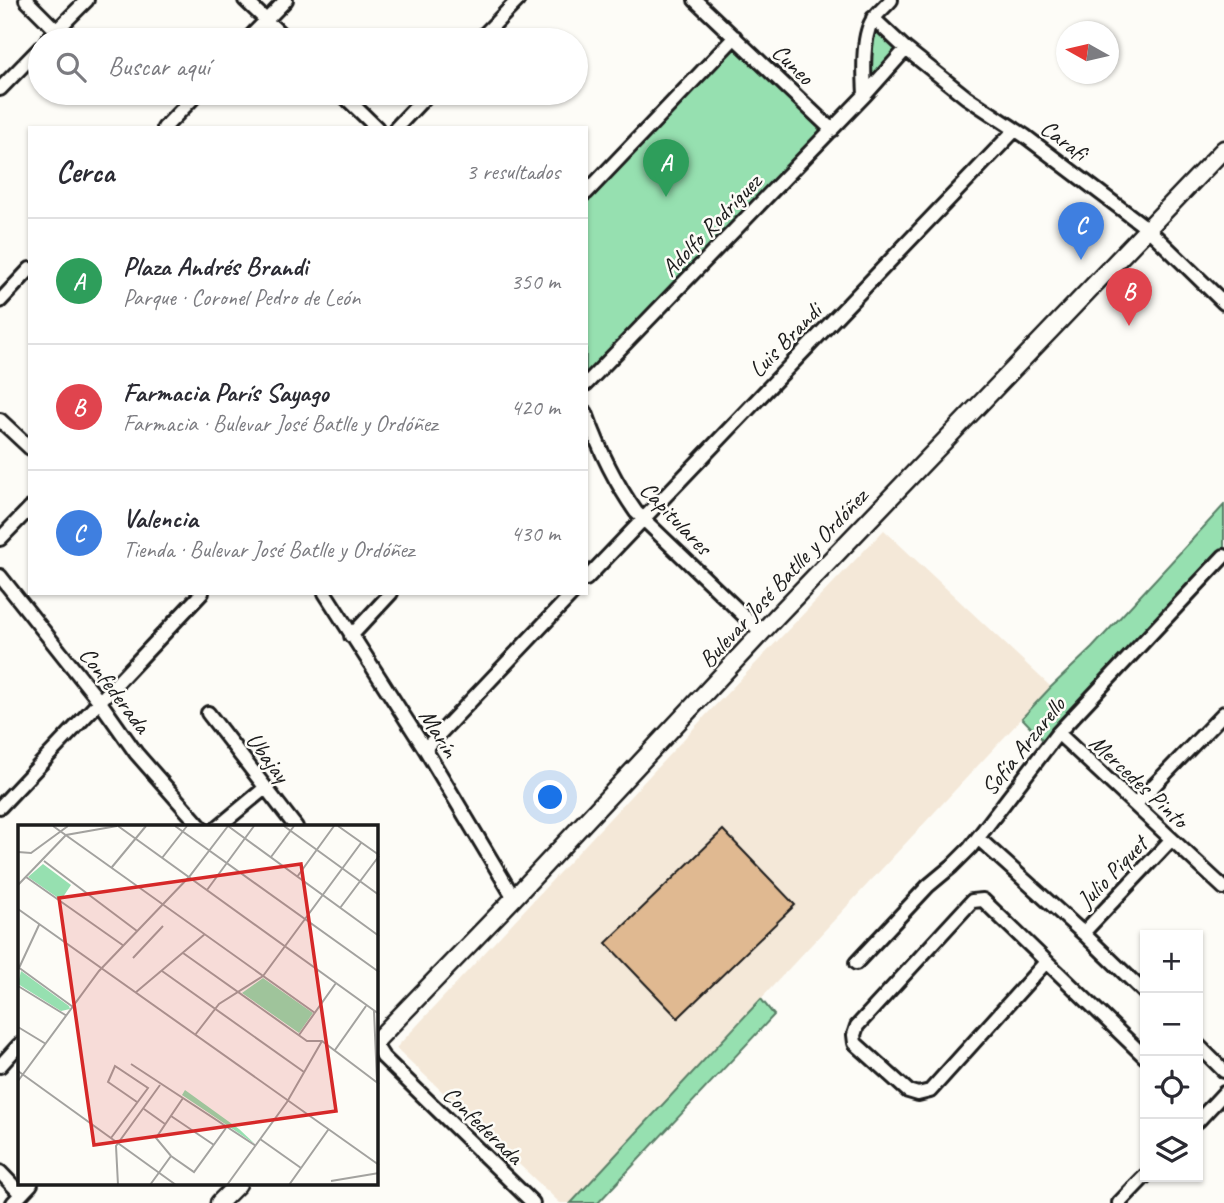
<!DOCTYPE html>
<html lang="es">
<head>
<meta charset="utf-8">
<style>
	:root { --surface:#fff; --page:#f7f7f7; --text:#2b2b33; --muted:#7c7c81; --line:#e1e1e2; --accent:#d1495b }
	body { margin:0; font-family:Caveat,sans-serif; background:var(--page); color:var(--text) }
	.controls { position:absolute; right:21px; bottom:21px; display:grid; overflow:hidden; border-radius:0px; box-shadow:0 2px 5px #0004 }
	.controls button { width:63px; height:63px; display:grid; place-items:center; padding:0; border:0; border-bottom:2px solid var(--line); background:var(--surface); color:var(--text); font:35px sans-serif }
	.compass { position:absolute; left:1056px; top:21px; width:63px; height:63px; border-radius:50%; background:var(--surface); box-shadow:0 2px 5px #0004; rotate:278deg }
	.you { position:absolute; left:551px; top:798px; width:24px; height:24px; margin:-18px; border:5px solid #fff; border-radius:50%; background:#1a73e8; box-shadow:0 0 0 10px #1a73e833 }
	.badge { display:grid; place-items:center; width:46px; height:46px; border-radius:50%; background:var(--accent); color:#fff; font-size:23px; font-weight:700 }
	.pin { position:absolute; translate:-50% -58px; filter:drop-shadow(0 2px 4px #0008) }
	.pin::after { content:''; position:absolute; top:37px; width:24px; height:21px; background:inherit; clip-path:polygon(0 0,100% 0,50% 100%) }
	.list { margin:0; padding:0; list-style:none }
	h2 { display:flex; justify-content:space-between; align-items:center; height:91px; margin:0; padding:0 28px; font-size:30px }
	h2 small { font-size:23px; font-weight:400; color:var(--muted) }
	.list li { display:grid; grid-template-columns:46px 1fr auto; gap:21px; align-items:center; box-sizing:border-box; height:126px; padding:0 28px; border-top:2px solid var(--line) }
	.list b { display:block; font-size:26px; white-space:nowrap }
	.list p { margin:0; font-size:23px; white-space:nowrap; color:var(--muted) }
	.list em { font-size:23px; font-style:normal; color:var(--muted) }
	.icon { flex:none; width:38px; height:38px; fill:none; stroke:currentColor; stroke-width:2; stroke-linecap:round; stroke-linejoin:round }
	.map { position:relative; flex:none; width:1224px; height:1203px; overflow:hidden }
	.search { position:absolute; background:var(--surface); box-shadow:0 2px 5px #0004; left:28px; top:28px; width:560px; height:77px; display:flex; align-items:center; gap:18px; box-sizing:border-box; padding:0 24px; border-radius:38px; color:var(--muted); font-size:26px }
	.panel { position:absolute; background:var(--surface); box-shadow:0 2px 5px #0004; left:28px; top:126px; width:560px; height:469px; border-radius:0px }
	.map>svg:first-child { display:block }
	.built { fill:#f4e8d8 }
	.green { fill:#96e0b0; stroke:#597e66; stroke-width:2 }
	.building { fill:#e0b991; stroke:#1c1c1c; stroke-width:2 }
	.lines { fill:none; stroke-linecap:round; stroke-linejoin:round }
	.minor-casing { stroke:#1c1c1c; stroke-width:18 }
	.major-casing { stroke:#1c1c1c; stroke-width:21 }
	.minor { stroke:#fdfcf7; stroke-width:12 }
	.major { stroke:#fdfcf7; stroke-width:16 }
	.labels { text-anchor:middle; stroke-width:5; stroke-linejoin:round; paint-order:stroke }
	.street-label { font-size:24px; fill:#1c1c1c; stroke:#fdfcf7 }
	.inset-road { fill:none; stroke:#a3a29f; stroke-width:2 }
	.view { fill:#d62828; fill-opacity:0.15; stroke:#d62828; stroke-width:3.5 }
	.inset-edge { fill:none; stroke:#1c1c1c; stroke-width:3.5 }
</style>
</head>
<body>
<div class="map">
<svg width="1224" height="1203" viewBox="0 0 1224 1203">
	<rect width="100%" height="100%" fill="#fdfcf7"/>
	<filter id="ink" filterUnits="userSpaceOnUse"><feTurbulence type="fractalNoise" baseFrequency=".0143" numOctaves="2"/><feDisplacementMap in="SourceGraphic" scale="14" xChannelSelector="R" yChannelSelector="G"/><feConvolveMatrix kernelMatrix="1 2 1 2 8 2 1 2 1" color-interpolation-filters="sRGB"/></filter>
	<g filter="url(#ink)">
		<path class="built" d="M884,530L1051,687L571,1203H560L396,1048L708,713Z"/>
		<path class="green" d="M873,29H875L898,51L870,83L871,33Z
			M732,46L815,122L819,127L820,133L586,377V200Z
			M1224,505V550L1085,698L1043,740L1022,718L1051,687L1092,648Z
			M761,999L774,1015L598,1203H571Z"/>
		<path class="building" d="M723,830L795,905L678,1018L606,943Z"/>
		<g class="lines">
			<g class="minor-casing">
				<path id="minor" d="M26,0L57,31
					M245,0L287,40
					M695,0L832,130
					M873,18L906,49L966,97L1025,136L1148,229L1224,303
					M47,40L87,0
					M247,40L286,0
					M479,40L518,0
					M0,89L40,48
					M341,93L377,128
					M865,95L906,49
					M164,128L198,93
					M396,128L429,93
					M586,193L735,37
					M0,301L30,269
					M586,384L865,95C864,75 862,38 872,21C877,13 885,7 891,0
					M586,413C599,449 614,481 636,512L762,633
					M0,420L30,448
					M0,539L30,508
					M0,576L100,702L136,753L201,827
					M586,579L1015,130
					M325,593L425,749L514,898
					M351,636L391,593
					M208,713L296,827
					M1058,733L1224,888
					M425,749L573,593
					M1135,805L1224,713
					M0,807L202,593
					M218,827L265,788
					M978,838L1083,933L1145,993
					M1083,933L1171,840
					M1046,962L930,1091L918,1094L908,1091L855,1043L854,1035L857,1026L972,901L983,900L1145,1057
					M856,963L928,886L952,866L970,848L1058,733L1224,556
					M1198,1045L1224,1071
					M376,1046L383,1057L533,1203
					M0,1066L19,1045
					M1198,1121L1224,1093
					M0,1172L21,1194
					M13,1203L31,1184
					M1119,1203L1145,1176"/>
			</g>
			<g class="major-casing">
				<path id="major" d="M376,1041L514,898L777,616L1224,149
					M219,1203L238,1184"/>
			</g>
			<use href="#minor" class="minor"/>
			<use href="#major" class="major"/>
		</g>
	</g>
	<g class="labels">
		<g class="street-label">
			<text transform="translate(793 64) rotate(44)" y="8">Cuneo</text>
			<text transform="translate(1064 140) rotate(37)" y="8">Carafi</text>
			<text transform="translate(711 225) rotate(-46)" y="8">Adolfo Rodríguez</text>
			<text transform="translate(785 340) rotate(-46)" y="8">Luis Brandi</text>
			<text transform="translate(676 518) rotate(46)" y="8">Capitulares</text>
			<text transform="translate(783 578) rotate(-47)" y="8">Bulevar José Batlle y Ordóñez</text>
			<text transform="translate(115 690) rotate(53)" y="8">Confederada</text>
			<text transform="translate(439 733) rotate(58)" y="8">Marín</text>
			<text transform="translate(1023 746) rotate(-51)" y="8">Sofía Arzarello</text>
			<text transform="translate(268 757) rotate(53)" y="8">Ubajay</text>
			<text transform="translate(1139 781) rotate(43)" y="8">Mercedes Pinto</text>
			<text transform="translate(1112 872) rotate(-46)" y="8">Julio Piquet</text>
			<text transform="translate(483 1125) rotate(44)" y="8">Confederada</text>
		</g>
	</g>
	<g transform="translate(18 825)">
		<rect width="360" height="360" fill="#fdfcf7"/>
		<path d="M25,39L53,60L43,75L10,52ZM3,146L51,181L52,184L43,186L0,159ZM245,153L295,188L281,208L224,168ZM167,265L221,304L237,319L164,270Z" fill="#96e0b0"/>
		<path class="inset-road" d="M35,1L297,188M100,1L361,189M157,1L361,147M210,1L361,111M266,1L361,70M320,1L361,30M0,27L13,28L50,1M253,32L276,1M144,33L169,1M26,36L119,106M94,42L128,1M8,52L106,121M279,52L316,1M0,60L48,10L99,1M189,65L236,1M322,83L361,31M0,84L361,340M165,128L289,216H304L361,259M115,133L145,101M0,142L55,182M1,143L21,100M144,146L286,247M0,161L49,191M117,168L187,109M356,186L359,257M0,202L28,219M177,210L201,179L245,151L343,18M281,210L318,158M317,225L348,181M113,239L238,321M0,246L158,360M0,256L81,146L171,52L210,1M165,273L138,313L153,331L176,347L208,303M126,284L147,299M153,291L196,320M93,313L130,263L97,241L90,257L119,277M242,314L283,343M313,356L361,348M100,360L98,321L142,260M132,360L153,331M209,360L269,277L304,216M271,360L310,305"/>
		<path class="view" d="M283,39L318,286L76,320L41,73Z"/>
		<rect width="360" height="360" class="inset-edge"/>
	</g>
</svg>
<div class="controls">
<button>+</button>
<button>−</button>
<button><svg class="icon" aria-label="locate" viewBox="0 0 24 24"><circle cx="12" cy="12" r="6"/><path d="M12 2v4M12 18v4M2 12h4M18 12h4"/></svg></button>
<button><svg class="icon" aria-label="layers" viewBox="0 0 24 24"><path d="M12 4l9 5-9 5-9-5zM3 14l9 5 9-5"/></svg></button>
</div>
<svg class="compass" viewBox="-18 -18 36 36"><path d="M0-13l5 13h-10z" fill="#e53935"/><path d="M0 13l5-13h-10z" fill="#7c7c81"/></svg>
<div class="you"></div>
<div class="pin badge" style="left:666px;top:197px;background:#2e9e5b">A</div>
<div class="pin badge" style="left:1129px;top:326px;background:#e0444e">B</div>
<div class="pin badge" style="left:1081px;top:260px;background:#3f7fe0">C</div>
<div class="search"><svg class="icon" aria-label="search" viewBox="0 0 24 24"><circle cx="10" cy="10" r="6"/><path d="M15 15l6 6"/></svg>Buscar aquí</div>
<section class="panel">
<h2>Cerca<small>3 resultados</small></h2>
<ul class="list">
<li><span class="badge" style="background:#2e9e5b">A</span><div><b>Plaza Andrés Brandi</b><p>Parque · Coronel Pedro de León</p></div><em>350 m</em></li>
<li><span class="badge" style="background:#e0444e">B</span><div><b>Farmacia París Sayago</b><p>Farmacia · Bulevar José Batlle y Ordóñez</p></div><em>420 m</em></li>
<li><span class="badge" style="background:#3f7fe0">C</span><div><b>Valencia</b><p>Tienda · Bulevar José Batlle y Ordóñez</p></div><em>430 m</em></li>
</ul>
</section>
</div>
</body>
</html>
